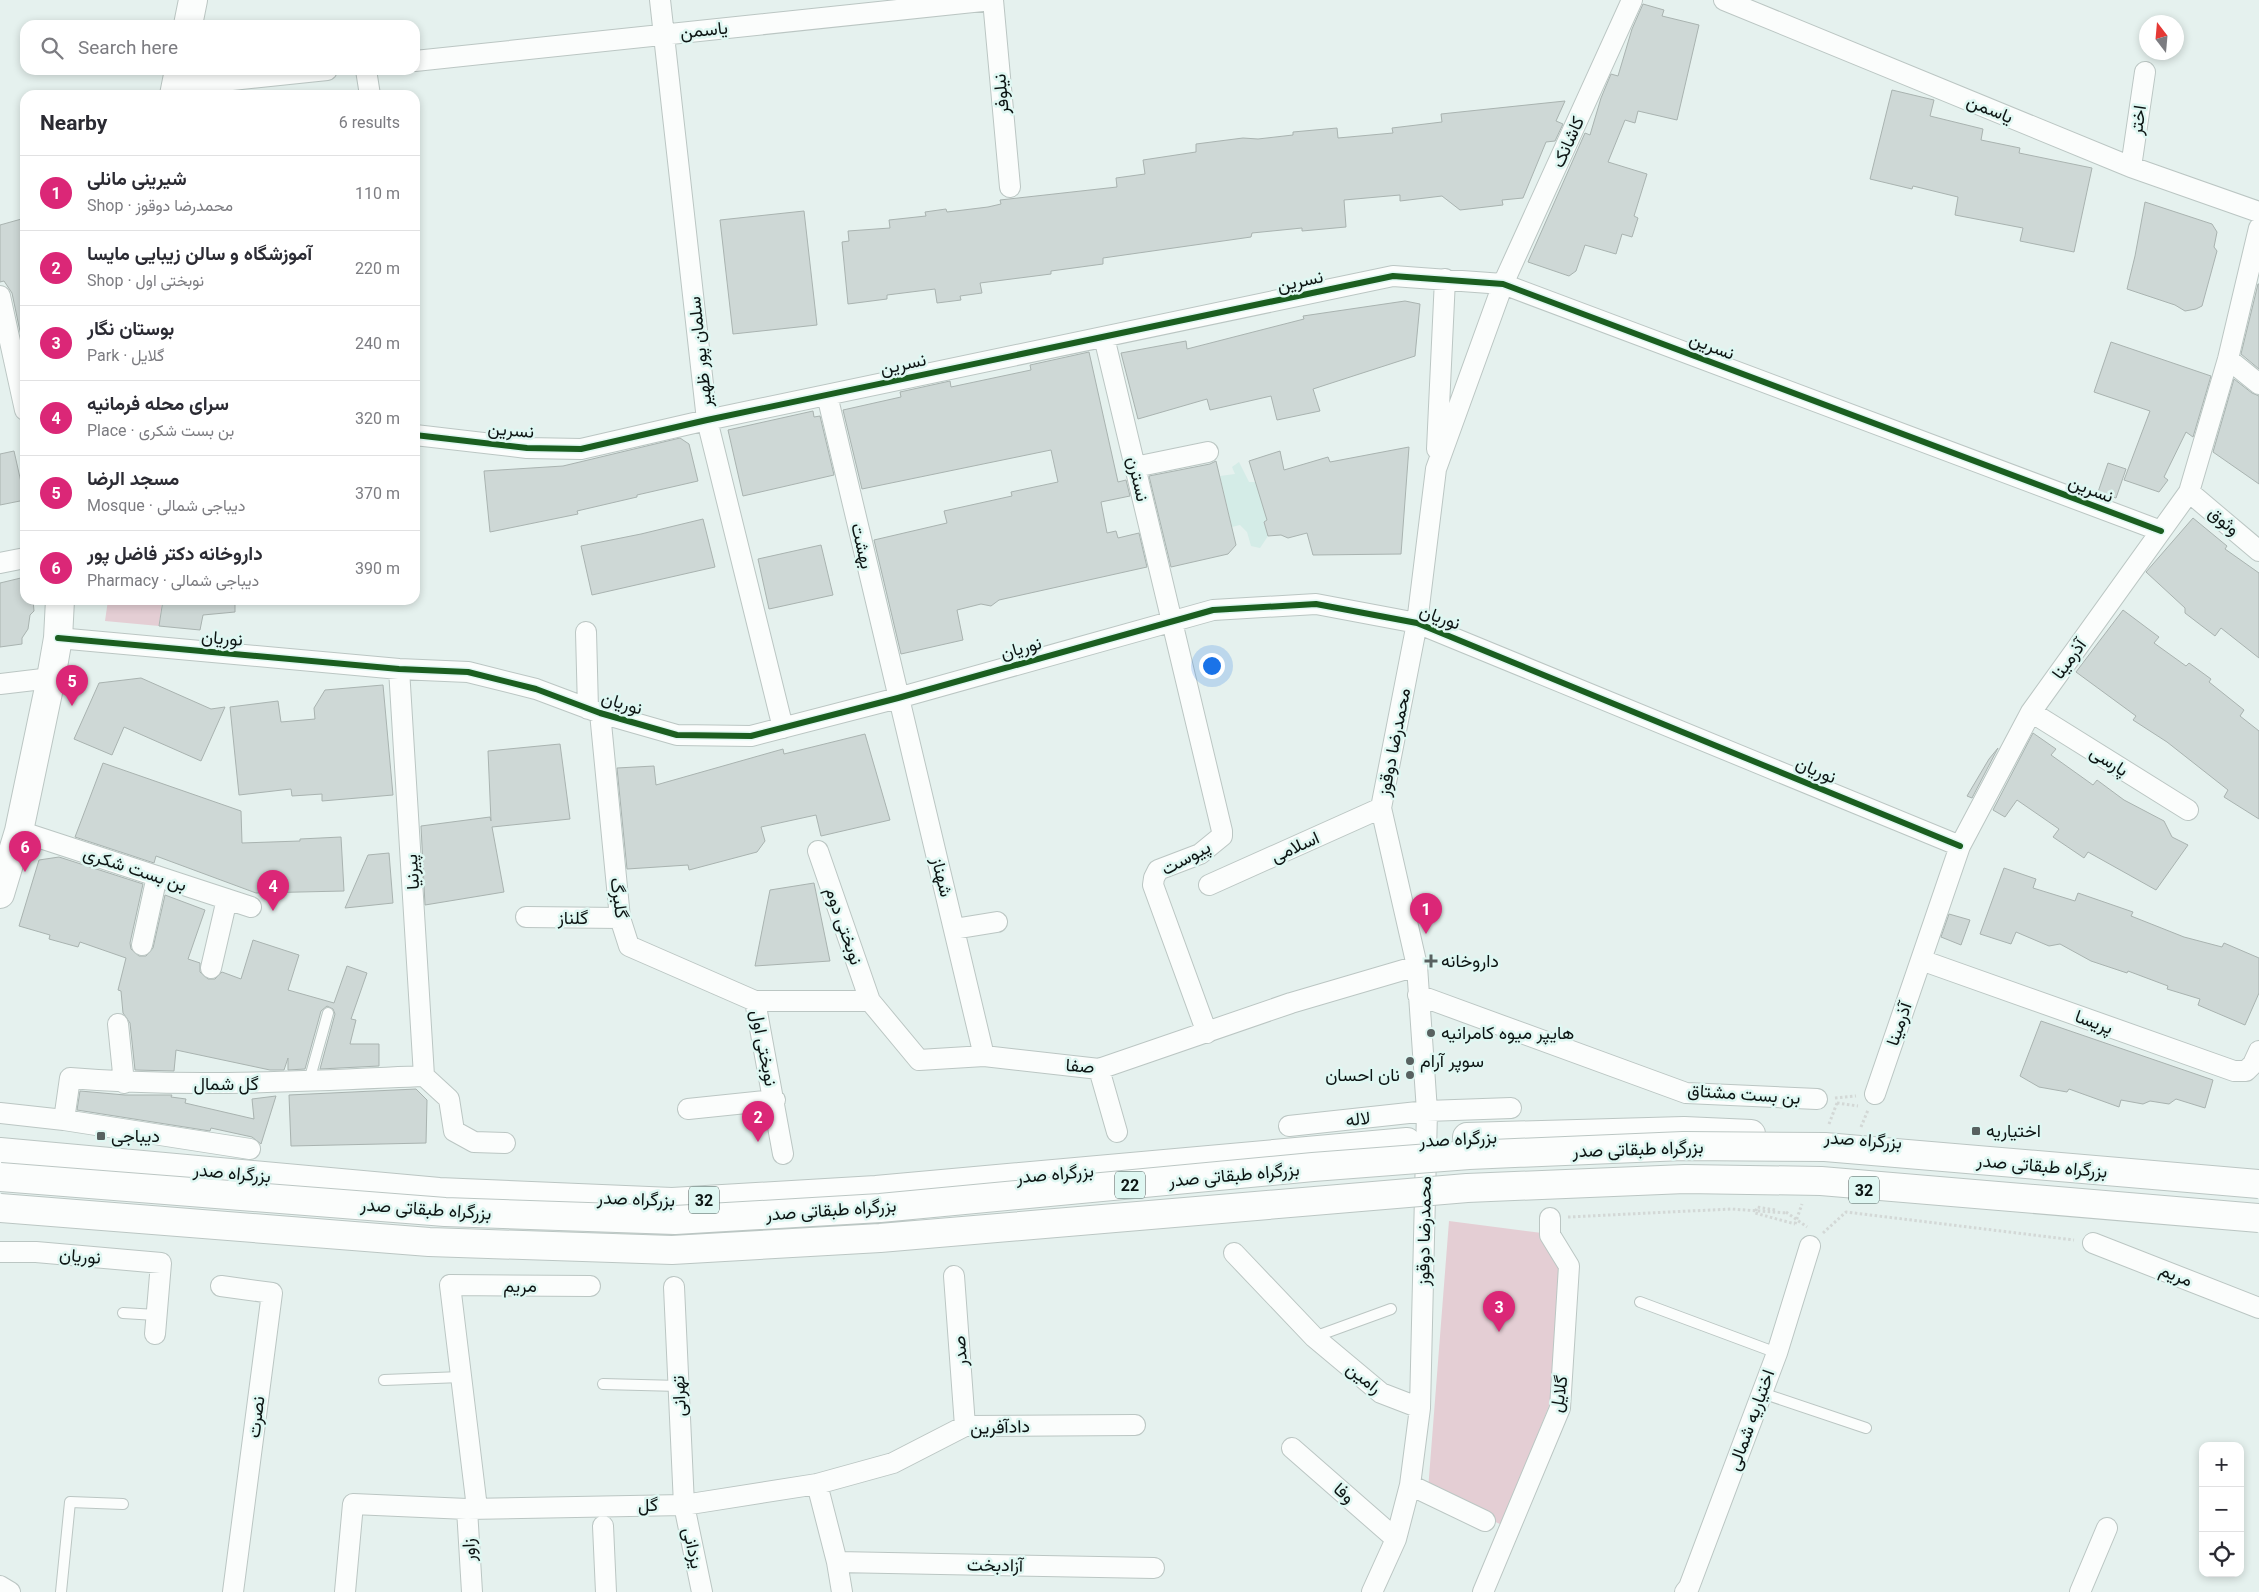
<!DOCTYPE html>
<html lang="en">
<head>
<meta charset="utf-8">
<style>
	:root { --surface:#fff; --page:#f2f2f3; --text:#2b2b33; --muted:#7c7c81; --line:#e1e1e2; --accent:#db2777 }
	body { margin:0; font-family:Roboto,Vazirmatn,sans-serif; background:var(--page); color:var(--text) }
	.controls { position:absolute; right:15px; bottom:15px; display:grid; overflow:hidden; border-radius:10px; box-shadow:0 2px 8px #0003 }
	.controls button { width:45px; height:45px; display:grid; place-items:center; padding:0; border:0; border-bottom:1px solid var(--line); background:var(--surface); color:var(--text); font:25px sans-serif }
	.compass { position:absolute; left:2139px; top:15px; width:45px; height:45px; border-radius:50%; background:var(--surface); box-shadow:0 2px 8px #0003; rotate:344deg }
	.you { position:absolute; left:1211px; top:665px; width:18px; height:18px; margin:-12px; border:4px solid #fff; border-radius:50%; background:#1a73e8; box-shadow:0 0 0 8px #1a73e833 }
	.badge { display:grid; place-items:center; width:32px; height:32px; border-radius:50%; background:var(--accent); color:#fff; font-size:16px; font-weight:700 }
	.pin { position:absolute; translate:-50% -41px; filter:drop-shadow(0 1px 2px #0008) }
	.pin::after { content:''; position:absolute; top:26px; width:18px; height:15px; background:inherit; clip-path:polygon(0 0,100% 0,50% 100%) }
	.list { margin:0; padding:0; list-style:none }
	h2 { display:flex; justify-content:space-between; align-items:center; height:65px; margin:0; padding:0 20px; font-size:21px }
	h2 small { font-size:16px; font-weight:400; color:var(--muted) }
	.list li { display:grid; grid-template-columns:32px 1fr auto; gap:15px; align-items:center; box-sizing:border-box; height:75px; padding:0 20px; border-top:1px solid var(--line) }
	.list b { display:block; font-size:19px; white-space:nowrap }
	.list p { margin:0; font-size:16px; white-space:nowrap; color:var(--muted) }
	.list em { font-size:16px; font-style:normal; color:var(--muted) }
	.icon { flex:none; width:28px; height:28px; fill:none; stroke:currentColor; stroke-width:2; stroke-linecap:round; stroke-linejoin:round }
	.map { position:relative; flex:none; width:2259px; height:1592px; overflow:hidden }
	.search { position:absolute; background:var(--surface); box-shadow:0 2px 8px #0003; left:20px; top:20px; width:400px; height:55px; display:flex; align-items:center; gap:12px; box-sizing:border-box; padding:0 18px; border-radius:15px; color:var(--muted); font-size:19px }
	.panel { position:absolute; background:var(--surface); box-shadow:0 2px 8px #0003; left:20px; top:90px; width:400px; height:515px; border-radius:15px }
	.map>svg:first-child { display:block }
	.built { fill:#d4ece7 }
	.green { fill:#e4ced4 }
	.building { fill:#ced8d6; stroke:#a9b3b0 }
	.lines { fill:none; stroke-linecap:round; stroke-linejoin:round }
	.service-casing { stroke:#bbc6c3; stroke-width:12 }
	.minor-casing { stroke:#bbc6c3; stroke-width:22 }
	.secondary-casing { stroke:#bbc6c3; stroke-width:30 }
	.trunk-casing { stroke:#bbc6c3; stroke-width:30 }
	.path { stroke:#d3d8d6; stroke-width:3; stroke-dasharray:2.5 2.5; stroke-linecap:butt }
	.service { stroke:#fbfdfc; stroke-width:10 }
	.minor { stroke:#fbfdfc; stroke-width:20 }
	.secondary { stroke:#fbfdfc; stroke-width:28 }
	.trunk { stroke:#fbfdfc; stroke-width:28 }
	.trunk-bridge-casing { stroke:#bbc6c3; stroke-width:30; stroke-linecap:butt }
	.path-bridge { stroke:#d3d8d6; stroke-width:3; stroke-dasharray:2.5 2.5; stroke-linecap:butt }
	.trunk-bridge { stroke:#fbfdfc; stroke-width:28 }
	.cycleway-casing { stroke:#dff7f2; stroke-width:9 }
	.cycleway { stroke:#1b5e20; stroke-width:6 }
	.poi-dot { fill:#586160; stroke:#dff7f2; stroke-width:2 }
	.labels { text-anchor:middle; stroke-width:5; stroke-linejoin:round; paint-order:stroke }
	.shield { fill:#dff7f2; stroke:#4b5856; stroke-width:1 }
	.shield-label { font-size:16px; font-weight:bold; fill:#0c1413 }
	.street-label { font-size:18px; fill:#0c1413; stroke:#dff7f2 }
	.poi-label { font-size:18px; fill:#0c1413; stroke:#dff7f2; text-anchor:start }
</style>
</head>
<body>
<div class="map">
<svg width="2259" height="1592" viewBox="0 0 2259 1592">
	<rect width="100%" height="100%" fill="#e5f1ee"/>
	<path class="built" d="M1239,462L1249,482H1256L1269,518L1264,522L1268,536L1260,548L1251,546L1247,532L1240,525L1232,527L1220,476L1235,474L1232,467Z"/>
	<path class="green" d="M108,600H162L159,626L105,621Z
		M1449,1221L1542,1233L1564,1267L1552,1398L1502,1525L1428,1490Z"/>
	<path class="building" d="M1643,4L1664,10L1662,16L1699,25L1677,120L1638,111L1635,123L1625,120L1608,162L1647,174L1634,216L1638,218L1632,237L1622,234L1616,254L1585,245L1576,271L1569,276L1528,262L1585,133L1590,135L1601,98L1611,74L1618,76L1632,29Z
		M1892,90L1934,100L1930,116L1983,129L1981,140L2020,148L2019,153L2092,168L2074,252L2020,241L2023,228L1955,215L1958,197L1913,186L1912,189L1870,179Z
		M1565,101L1556,121L1563,124L1555,141L1546,142L1523,198L1502,200L1503,205L1460,210L1442,196L1400,201V195L1344,200L1346,227L1302,231V228L1252,233L1251,237L1103,258V264L1051,271V274L980,283L982,293L960,296L961,300L937,303L935,289L887,295V299L848,304L842,242L849,241L848,231L890,228L889,220L926,216L925,212L946,209L947,212L988,207L1001,204L1000,200L1117,187L1116,178L1145,174L1143,160L1196,152V144L1243,138L1258,139L1293,135V132L1337,128L1338,138L1393,133L1392,128L1442,122L1441,114Z
		M2145,202L2212,224L2217,232L2214,247L2217,251L2202,306L2196,309L2185,311L2175,305L2127,289L2135,256Z
		M804,211L817,325L733,334L720,220Z
		M25,218V355L12,293L4,281L0,282V225Z
		M2258,284H2259V369L2241,354Z
		M1405,301L1420,304L1415,356L1313,389L1320,411L1277,420L1271,396L1210,410L1207,399L1138,419L1121,353L1186,341L1187,349L1304,319L1303,316Z
		M2111,342L2211,376L2193,437L2186,432L2164,477L2168,480L2159,492L2124,480L2150,411L2094,392Z
		M1089,352L1118,482L1126,480L1130,496L1101,502L1107,533L1116,531L1118,538L1139,533L1147,567L999,600L991,606L981,604L957,610L963,640L901,654L874,540L947,523L944,511L1012,496L1011,492L1058,482L1051,450L862,489L843,410L901,397L900,392L950,381L951,387L1031,370L1030,365Z
		M2234,379L2252,393L2259,396V484L2213,452Z
		M813,411L814,417L820,416L834,475L743,496L728,430Z
		M680,438L689,444L698,481L637,495V497L577,511L578,514L490,532L484,471L563,466Z
		M1409,447L1401,554L1313,555L1307,533L1288,538L1281,535L1268,536L1264,522L1267,520L1249,461L1280,451L1284,470L1328,457L1330,462Z
		M14,451L25,500L0,505V454Z
		M1216,461L1236,545L1228,554L1171,567L1149,476L1210,464Z
		M2108,463L2126,469L2116,498L2098,492Z
		M2193,518L2227,546L2225,549L2259,573V658L2221,628L2215,636L2185,613V608L2146,572Z
		M703,519L715,567L592,595L581,546L641,534Z
		M821,545L833,595L769,609L758,559Z
		M25,577V600H33L34,611L30,615L28,629L22,638V644L0,647V583Z
		M163,600H235V612L203,615L200,630L159,626Z
		M2123,610L2159,637L2154,643L2186,666L2189,663L2211,679L2209,682L2244,710L2240,716L2259,731V819L2224,797L2228,790L2167,742L2133,720L2136,716L2076,672Z
		M141,678L211,709L225,707L201,761L124,727L112,755L74,739L99,683Z
		M383,685L393,795L322,801V794L292,796L291,789L239,795L230,707L278,701L281,722L315,719L314,708L325,690Z
		M2033,733L2056,749L2051,755L2093,785L2097,780L2124,800L2164,821L2172,837L2188,845L2156,890L2088,852L2084,858L2053,837L2059,829L2017,800L2005,817L1993,810Z
		M865,734L890,820L821,836L816,815L761,827L765,841L757,852L689,870L688,865L627,869L617,768L654,766L656,785L783,749L784,754Z
		M560,744L570,819L492,827L504,892L425,905L421,826L490,817L491,821L488,751Z
		M1998,748L1972,798L1967,796L1989,759Z
		M103,763L241,811L242,843L300,841V839L341,837L344,891L256,893L156,856L154,863L75,837Z
		M389,853L393,903L345,908L368,855Z
		M59,857L143,884L130,943L131,949L139,956H146L153,948L165,895L205,910L188,959L200,963V972L208,979H215L222,972L241,979L253,940L299,955L288,990L334,1003L347,966L367,973L351,1019L356,1020L350,1044H379V1066L320,1069L335,1014L333,1009L327,1006L321,1011L305,1069L288,1070V1058L284,1070H270L176,1050L174,1071L135,1070L130,1023L123,1013L121,991L118,990L126,958L80,942L78,947L49,939L50,935L19,926L39,860Z
		M2004,868L2036,879L2033,888L2075,901L2078,893L2133,912L2131,916L2184,937L2222,947L2224,943L2259,958V993L2245,1025L2198,1005L2200,999L2167,989L2168,986L2128,971L2127,973L2091,961L2060,944L2049,946L2016,932L2011,944L1980,934Z
		M814,883L830,961L755,966L770,890Z
		M1949,914L1970,920L1961,945L1941,937Z
		M2041,1021L2213,1080L2205,1108L2176,1099L2169,1104L2150,1101L2143,1104L2121,1100L2119,1107L2069,1089L2067,1092L2039,1087L2020,1076Z
		M416,1089L427,1100L426,1143L291,1146L289,1095Z
		M80,1091L125,1095H172L171,1097L186,1099L185,1103L254,1119L252,1099L276,1096L261,1144L252,1137L211,1128L210,1131L77,1110Z"/>
	<g class="lines">
		<g class="service-casing">
			<path id="service" d="M309,1081L328,1013
				M1640,1302L1777,1353
				M123,1313L156,1315
				M1314,1337L1391,1309
				M384,1380L461,1377
				M603,1384L679,1386
				M1762,1393L1866,1428
				M61,1592L70,1502L123,1504"/>
		</g>
		<g class="minor-casing">
			<path id="minor" d="M660,0L707,420L783,728
				M993,0L1010,187
				M1724,0L2131,167L2259,212
				M415,61L992,0
				M366,70L370,95
				M176,86L327,70
				M2131,167L2145,72
				M0,296L25,410
				M1104,337L1222,831V836L1200,854L1158,870L1154,878L1153,885L1207,1033
				M2228,359L2259,384
				M827,395L984,1056
				M415,435L527,448L581,449L707,420L1393,276L1503,284L2161,531
				M1437,449L1445,279
				M1135,467L1208,452
				M2189,492L2259,551
				M0,563L25,558
				M586,632L588,709
				M58,638L399,669L468,672L536,689L600,713L677,735L751,736L898,698L1213,610L1316,604L1417,623L1960,846
				M399,669L424,1076
				M0,684L51,678
				M2031,712L2188,810
				M600,713L620,918L629,946L755,1001H870
				M19,831L251,907
				M818,851L870,1001L919,1060L984,1056L1099,1069L1291,1003L1417,966
				M1209,885L1381,808
				M526,917L620,918
				M954,929L997,922
				M142,945L157,876
				M1921,960L2234,1071H2246L2253,1064L2259,1051
				M211,968L227,899
				M1418,995L1686,1093L1817,1099
				M755,1001L783,1154
				M118,1024L124,1083
				M1099,1069L1117,1132
				M424,1076L449,1099L454,1131L474,1142L505,1143
				M1875,1094L1960,846L2031,712L2189,492L2228,359L2259,228
				M688,1109L775,1100
				M0,1113L64,1120L250,1149
				M64,1120L70,1078C188,1088 306,1081 424,1076
				M1289,1126L1427,1111L1511,1108
				M2093,1243L2259,1308
				M0,1252H36L161,1263L155,1334
				M1234,1253L1314,1337L1381,1393L1420,1408
				M954,1276L965,1426
				M221,1286L272,1293L233,1592
				M674,1287L684,1505L702,1592
				M1292,1448L1396,1539
				M817,1484L837,1562L842,1592
				M1410,1485L1485,1521
				M477,1508L450,1285L590,1286
				M467,1509L472,1592
				M603,1526L606,1592
				M837,1562L1154,1568
				M0,1586L10,1592
				M345,1592L353,1504L467,1509L684,1505L817,1484L893,1463L965,1426L1135,1425
				M1372,1592L1396,1539L1410,1485L1420,1408L1427,1111L1417,966L1381,808L1417,623L1436,469L1503,284L1632,0
				M1483,1592L1560,1408L1569,1266L1550,1235V1218
				M1685,1592L1689,1587L1777,1353L1810,1246
				M2080,1592L2107,1528"/>
		</g>
		<g class="secondary-casing">
			<path id="secondary" d="M188,25L193,0
				M174,95L179,70
				M0,894L19,831L51,678L58,638L60,600"/>
		</g>
		<g class="trunk-casing">
			<path id="trunk" d="M1467,1137L1684,1131L1751,1134
				M0,1152L439,1192L672,1202L876,1190L1407,1142"/>
		</g>
		<path class="path" d="M1835,1098L1856,1096
			M1837,1103L1858,1106
			M1861,1127L1868,1110
			M1775,1210L1757,1207L1755,1213L1795,1224
			M1786,1212L1807,1227
			M1568,1217L1731,1209L1787,1213
			M1823,1233L1846,1212L2074,1240"/>
		<use href="#service" class="service"/>
		<use href="#minor" class="minor"/>
		<use href="#secondary" class="secondary"/>
		<use href="#trunk" class="trunk"/>
		<g class="trunk-bridge-casing">
			<path id="trunk-bridge" d="M0,1177L445,1212L675,1220L880,1208L1313,1167L1469,1155L1683,1146L1825,1147L2259,1184
				M0,1208L429,1242L672,1250L880,1238L1467,1188L1685,1179L1821,1181L2259,1218"/>
		</g>
		<path class="path-bridge" d="M1829,1124L1837,1103
			M1795,1224L1802,1204"/>
		<use href="#trunk-bridge" class="trunk-bridge"/>
		<g class="cycleway-casing">
			<path id="cycleway" d="M415,435L527,448L581,449L707,420L1393,276L1503,284L2161,531
				M58,638L399,669L468,672L536,689L600,713L677,735L751,736L898,698L1213,610L1316,604L1417,623L1960,846"/>
		</g>
		<use href="#cycleway" class="cycleway"/>
	</g>
	<g class="poi-dot">
		<path d="M1428.5 953.5h5v5h5v5h-5v5h-5v-5h-5v-5h5z"/>
		<circle cx="1431" cy="1033" r="5"/>
		<circle cx="1410" cy="1061" r="5"/>
		<circle cx="1410" cy="1075" r="5"/>
		<rect x="1971" y="1126" width="10" height="10" rx="2.5"/>
		<rect x="96" y="1131" width="10" height="10" rx="2.5"/>
	</g>
	<g class="labels">
		<g class="shield">
			<rect x="1115" y="1171.5" width="30" height="27" rx="4"/>
			<rect x="1849" y="1176.5" width="30" height="27" rx="4"/>
			<rect x="689" y="1186.5" width="30" height="27" rx="4"/>
		</g>
		<g class="shield-label">
			<text x="1130" y="1191">22</text>
			<text x="1864" y="1196">32</text>
			<text x="704" y="1206">32</text>
		</g>
		<g class="street-label">
			<text transform="translate(704 30) rotate(-6)" y="6">یاسمن</text>
			<text transform="translate(1001 94) rotate(-95)" y="6">نیلوفر</text>
			<text transform="translate(1990 109) rotate(22)" y="6">یاسمن</text>
			<text transform="translate(2138 120) rotate(-82)" y="6">اختر</text>
			<text transform="translate(1568 142) rotate(-66)" y="6">کاشانک</text>
			<text transform="translate(1300 281) rotate(-12)" y="6">نسرین</text>
			<text transform="translate(1712 346) rotate(21)" y="6">نسرین</text>
			<text transform="translate(700 352) rotate(-96)" y="6">سلمان پور ظهیر</text>
			<text transform="translate(903 364) rotate(-12)" y="6">نسرین</text>
			<text transform="translate(511 430) rotate(5)" y="6">نسرین</text>
			<text transform="translate(1138 479) rotate(77)" y="6">نسترن</text>
			<text transform="translate(2091 489) rotate(21)" y="6">نسرین</text>
			<text transform="translate(2224 521) rotate(40)" y="6">وثوق</text>
			<text transform="translate(862 546) rotate(77)" y="6">بهشت</text>
			<text transform="translate(1440 617) rotate(20)" y="6">نوریان</text>
			<text transform="translate(222 638) rotate(5)" y="6">نوریان</text>
			<text transform="translate(1021 648) rotate(-16)" y="6">نوریان</text>
			<text transform="translate(2069 659) rotate(-54)" y="6">آذرمینا</text>
			<text transform="translate(622 703) rotate(17)" y="6">نوریان</text>
			<text transform="translate(1394 742) rotate(-79)" y="6">محمدرضا دوقوز</text>
			<text transform="translate(2109 761) rotate(32)" y="6">پارسی</text>
			<text transform="translate(1816 770) rotate(23)" y="6">نوریان</text>
			<text transform="translate(1295 847) rotate(-24)" y="6">اسلامی</text>
			<text transform="translate(1186 858) rotate(-28)" y="6">پیوست</text>
			<text transform="translate(135 869) rotate(18)" y="6">بن بست شکرى</text>
			<text transform="translate(412 872) rotate(-94)" y="6">پیرنیا</text>
			<text transform="translate(942 877) rotate(76)" y="6">شهناز</text>
			<text transform="translate(619 898) rotate(82)" y="6">گلبرگ</text>
			<text x="573" y="924">گلناز</text>
			<text transform="translate(844 926) rotate(71)" y="6">نوبختی دوم</text>
			<text transform="translate(2094 1022) rotate(20)" y="6">پریسا</text>
			<text transform="translate(1899 1024) rotate(-71)" y="6">آذرمینا</text>
			<text transform="translate(764 1048) rotate(79)" y="6">نوبختی اول</text>
			<text transform="translate(1080 1066) rotate(4)" y="6">صفا</text>
			<text x="226" y="1090">گل شمال</text>
			<text transform="translate(1744 1094) rotate(4)" y="6">بن بست مشتاق</text>
			<text transform="translate(1358 1119) rotate(-6)" y="6">لاله</text>
			<text transform="translate(1458 1139) rotate(-3)" y="6">بزرگراه صدر</text>
			<text transform="translate(1863 1140) rotate(4)" y="6">بزرگراه صدر</text>
			<text transform="translate(1638 1149) rotate(-2)" y="6">بزرگراه طبقاتی صدر</text>
			<text transform="translate(2042 1166) rotate(5)" y="6">بزرگراه طبقاتی صدر</text>
			<text transform="translate(232 1173) rotate(5)" y="6">بزرگراه صدر</text>
			<text transform="translate(1055 1174) rotate(-5)" y="6">بزرگراه صدر</text>
			<text transform="translate(1234 1175) rotate(-5)" y="6">بزرگراه طبقاتی صدر</text>
			<text transform="translate(636 1199) rotate(2)" y="6">بزرگراه صدر</text>
			<text transform="translate(426 1209) rotate(4)" y="6">بزرگراه طبقاتی صدر</text>
			<text transform="translate(831 1210) rotate(-4)" y="6">بزرگراه طبقاتی صدر</text>
			<text transform="translate(1424 1231) rotate(-89)" y="6">محمدرضا دوقوز</text>
			<text transform="translate(80 1256) rotate(5)" y="6">نوریان</text>
			<text transform="translate(2176 1275) rotate(21)" y="6">مریم</text>
			<text x="520" y="1292">مریم</text>
			<text transform="translate(960 1351) rotate(-94)" y="6">صدر</text>
			<text transform="translate(1364 1378) rotate(38)" y="6">رامین</text>
			<text transform="translate(1559 1394) rotate(-81)" y="6">گلایل</text>
			<text transform="translate(679 1396) rotate(-93)" y="6">تهرانی</text>
			<text transform="translate(256 1417) rotate(-83)" y="6">نصرت</text>
			<text transform="translate(1751 1420) rotate(-70)" y="6">اختیاریه شمالی</text>
			<text transform="translate(1000 1427) rotate(-2)" y="6">دادآفرین</text>
			<text transform="translate(1344 1493) rotate(41)" y="6">وفا</text>
			<text transform="translate(648 1505) rotate(-1)" y="6">گل</text>
			<text transform="translate(693 1548) rotate(78)" y="6">یزدانی</text>
			<text transform="translate(469 1550) rotate(-93)" y="6">زاور</text>
			<text transform="translate(995 1565) rotate(1)" y="6">آزادبخت</text>
		</g>
		<g class="poi-label">
			<text x="1441" y="967">داروخانه</text>
			<text x="1441" y="1039">هایپر میوه کامرانیه</text>
			<text x="1420" y="1067">سوپر آرام</text>
			<text x="1400" y="1081" text-anchor="end">نان احسان</text>
			<text x="1986" y="1137">اختیاریه</text>
			<text x="111" y="1142">دیباجی</text>
		</g>
	</g>
</svg>
<div class="controls">
<button>+</button>
<button>−</button>
<button><svg class="icon" aria-label="locate" viewBox="0 0 24 24"><circle cx="12" cy="12" r="6"/><path d="M12 2v4M12 18v4M2 12h4M18 12h4"/></svg></button>
</div>
<svg class="compass" viewBox="-18 -18 36 36"><path d="M0-13l5 13h-10z" fill="#e53935"/><path d="M0 13l5-13h-10z" fill="#7c7c81"/></svg>
<div class="you"></div>
<div class="pin badge" style="left:1426px;top:934px">1</div>
<div class="pin badge" style="left:758px;top:1142px">2</div>
<div class="pin badge" style="left:1499px;top:1332px">3</div>
<div class="pin badge" style="left:273px;top:911px">4</div>
<div class="pin badge" style="left:72px;top:706px">5</div>
<div class="pin badge" style="left:25px;top:872px">6</div>
<div class="search"><svg class="icon" aria-label="search" viewBox="0 0 24 24"><circle cx="10" cy="10" r="6"/><path d="M15 15l6 6"/></svg>Search here</div>
<section class="panel">
<h2>Nearby<small>6 results</small></h2>
<ul class="list">
<li><span class="badge">1</span><div><b>شیرینی مانلی</b><p>Shop · محمدرضا دوقوز</p></div><em>110 m</em></li>
<li><span class="badge">2</span><div><b>آموزشگاه و سالن زیبایی مایسا</b><p>Shop · نوبختی اول</p></div><em>220 m</em></li>
<li><span class="badge">3</span><div><b>بوستان نگار</b><p>Park · گلایل</p></div><em>240 m</em></li>
<li><span class="badge">4</span><div><b>سرای محله فرمانیه</b><p>Place · بن بست شکرى</p></div><em>320 m</em></li>
<li><span class="badge">5</span><div><b>مسجد الرضا</b><p>Mosque · دیباجی شمالی</p></div><em>370 m</em></li>
<li><span class="badge">6</span><div><b>داروخانه دکتر فاضل پور</b><p>Pharmacy · دیباجی شمالی</p></div><em>390 m</em></li>
</ul>
</section>
</div>
</body>
</html>
